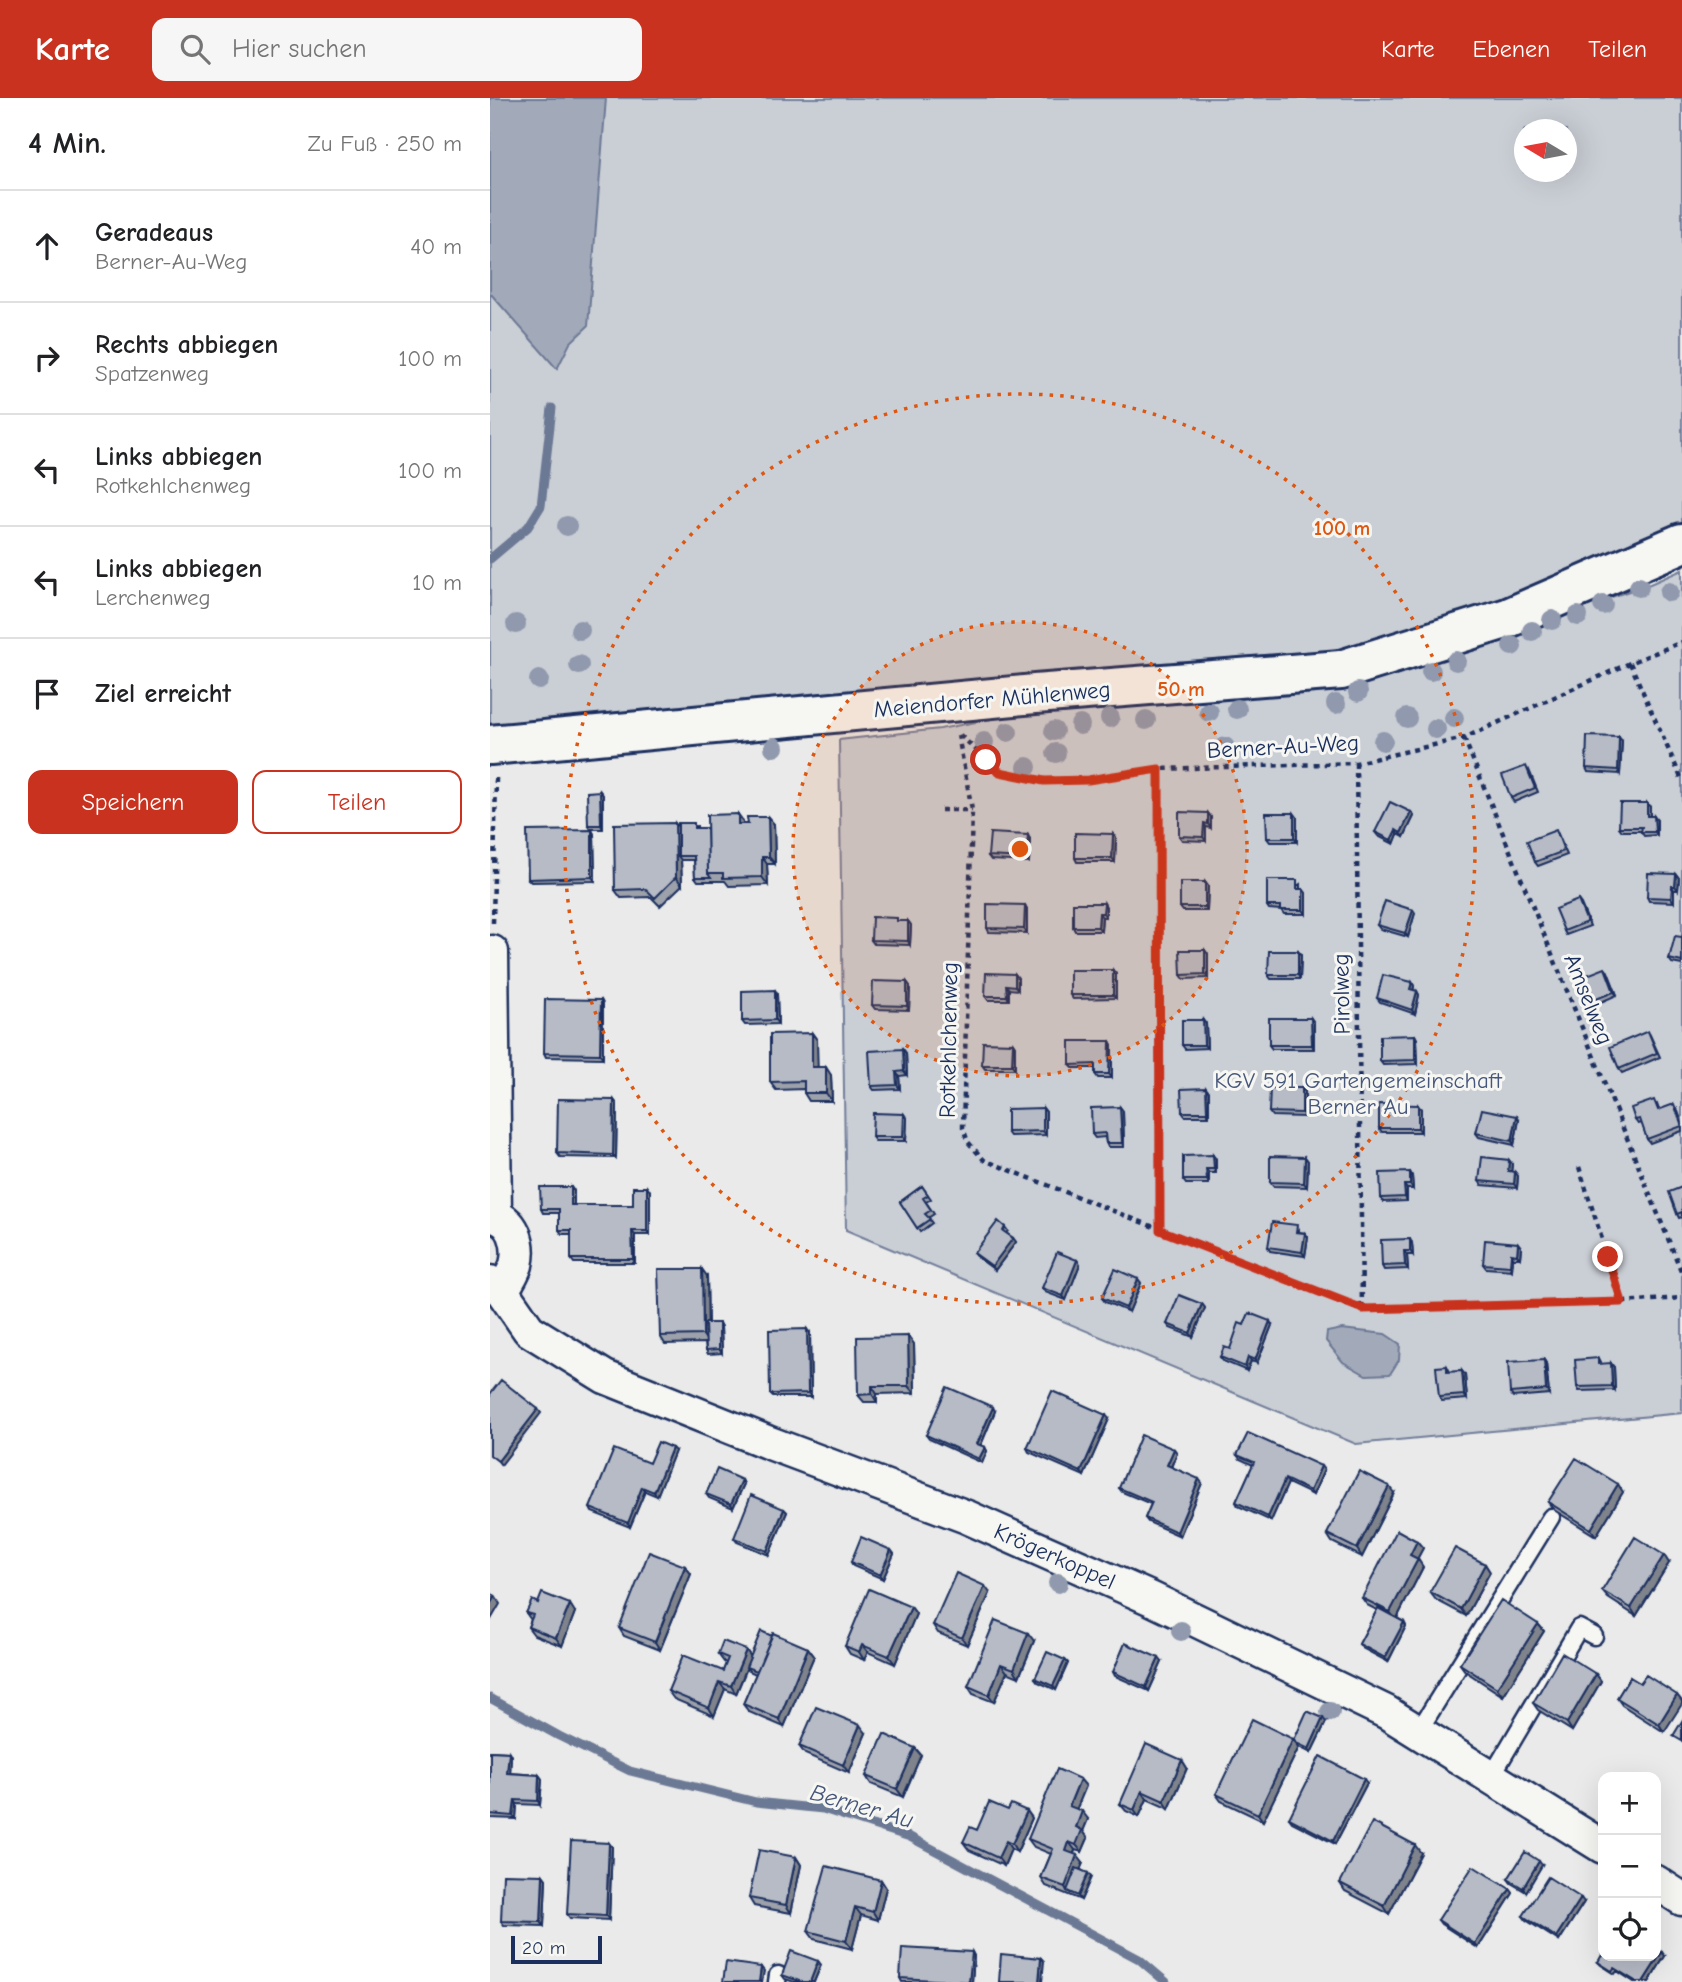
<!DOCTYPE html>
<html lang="de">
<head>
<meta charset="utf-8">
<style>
	:root { --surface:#fff; --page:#f6f6f6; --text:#202124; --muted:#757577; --line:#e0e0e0; --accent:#c8321e }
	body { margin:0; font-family:"Comic Neue",sans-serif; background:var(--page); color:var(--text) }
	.controls { position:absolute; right:21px; bottom:21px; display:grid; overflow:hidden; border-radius:14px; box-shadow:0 7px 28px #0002 }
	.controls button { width:63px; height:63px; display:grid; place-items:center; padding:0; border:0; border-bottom:2px solid var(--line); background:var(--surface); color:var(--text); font:35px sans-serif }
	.compass { position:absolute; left:1024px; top:21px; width:63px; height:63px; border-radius:50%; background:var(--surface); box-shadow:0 7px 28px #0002; rotate:280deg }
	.scale { position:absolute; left:21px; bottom:18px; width:91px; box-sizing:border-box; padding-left:7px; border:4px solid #1b2f5e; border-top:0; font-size:19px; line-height:24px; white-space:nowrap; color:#1b2f5e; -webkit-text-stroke:5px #f6f6f2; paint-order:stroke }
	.stop { position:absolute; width:21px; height:21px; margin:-16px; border:5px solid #c8321e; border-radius:50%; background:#fff }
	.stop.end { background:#c8321e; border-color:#fff; box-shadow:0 2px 7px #0008 }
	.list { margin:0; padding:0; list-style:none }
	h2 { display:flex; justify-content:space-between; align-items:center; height:91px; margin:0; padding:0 28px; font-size:30px }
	h2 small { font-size:23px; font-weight:400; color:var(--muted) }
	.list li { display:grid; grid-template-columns:46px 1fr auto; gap:21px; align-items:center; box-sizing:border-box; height:112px; padding:0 28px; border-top:2px solid var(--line) }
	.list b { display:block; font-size:26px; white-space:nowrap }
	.list p { margin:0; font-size:23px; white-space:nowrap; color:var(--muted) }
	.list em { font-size:23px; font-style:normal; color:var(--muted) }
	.actions { display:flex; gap:14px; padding:21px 28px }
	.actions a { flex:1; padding:16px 0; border:2px solid var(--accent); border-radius:14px; text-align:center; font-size:24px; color:var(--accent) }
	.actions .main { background:var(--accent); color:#fff }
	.icon { flex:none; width:38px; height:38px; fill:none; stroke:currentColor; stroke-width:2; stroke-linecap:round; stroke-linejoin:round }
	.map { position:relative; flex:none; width:1192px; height:1884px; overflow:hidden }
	header { display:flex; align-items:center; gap:42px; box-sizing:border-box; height:98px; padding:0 35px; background:var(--accent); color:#fff }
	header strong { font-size:33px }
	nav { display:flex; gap:38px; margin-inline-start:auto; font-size:24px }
	.search { width:490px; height:63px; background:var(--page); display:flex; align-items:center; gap:18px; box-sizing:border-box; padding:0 24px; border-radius:14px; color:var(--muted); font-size:26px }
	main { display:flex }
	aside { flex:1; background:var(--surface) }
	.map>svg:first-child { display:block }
	.green { fill:#caced5; stroke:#727e9a; stroke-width:2; fill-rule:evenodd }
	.water { fill:#a2aaba; stroke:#6c7995; stroke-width:2 }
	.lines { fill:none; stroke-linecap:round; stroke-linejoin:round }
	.stream { stroke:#6c7995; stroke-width:9 }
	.lane-casing { stroke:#1b2f5e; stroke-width:21 }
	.street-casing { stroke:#1b2f5e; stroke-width:37 }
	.secondary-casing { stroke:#1b2f5e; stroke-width:44 }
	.path { stroke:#1b2f5e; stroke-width:4.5; stroke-dasharray:5 5; stroke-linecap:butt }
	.lane { stroke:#f6f6f2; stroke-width:16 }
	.street { stroke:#f6f6f2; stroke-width:32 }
	.secondary { stroke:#f6f6f2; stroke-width:38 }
	.tree { fill:#9099ad }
	.wall { fill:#9da1aa; stroke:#1b2f5e; stroke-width:2 }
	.shaded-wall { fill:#7f838b; stroke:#1b2f5e; stroke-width:2 }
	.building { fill:#b6bbc6; stroke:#1b2f5e; stroke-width:2 }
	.route { stroke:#c8321e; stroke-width:9 }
	.ring { fill:none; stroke:#de5710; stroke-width:3.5; stroke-dasharray:3.5 7 }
	.labels { text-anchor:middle; stroke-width:6; stroke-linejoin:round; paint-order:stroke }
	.street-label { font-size:23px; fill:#1b2f5e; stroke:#f6f6f2 }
	.park-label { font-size:23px; fill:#47577c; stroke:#f6f6f2 }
	.water-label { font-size:24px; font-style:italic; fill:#44547a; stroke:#f6f6f2 }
	.centre { fill:#de5710; stroke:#f6f6f2; stroke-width:3.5 }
	.ring-label { font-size:21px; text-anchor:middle; font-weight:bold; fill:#de5710; stroke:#f6f6f2; stroke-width:6; stroke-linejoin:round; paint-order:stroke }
</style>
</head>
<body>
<header>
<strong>Karte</strong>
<div class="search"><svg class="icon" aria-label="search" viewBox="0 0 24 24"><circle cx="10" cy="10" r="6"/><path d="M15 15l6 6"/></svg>Hier suchen</div>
<nav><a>Karte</a><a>Ebenen</a><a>Teilen</a></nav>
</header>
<main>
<aside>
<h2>4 Min.<small>Zu Fuß · 250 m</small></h2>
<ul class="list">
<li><svg class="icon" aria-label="ahead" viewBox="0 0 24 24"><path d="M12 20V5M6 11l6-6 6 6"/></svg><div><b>Geradeaus</b><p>Berner-Au-Weg</p></div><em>40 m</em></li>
<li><svg class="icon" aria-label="right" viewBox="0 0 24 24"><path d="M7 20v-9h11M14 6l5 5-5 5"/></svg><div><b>Rechts abbiegen</b><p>Spatzenweg</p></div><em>100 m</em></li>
<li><svg class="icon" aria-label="left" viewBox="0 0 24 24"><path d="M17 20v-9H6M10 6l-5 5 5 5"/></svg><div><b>Links abbiegen</b><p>Rotkehlchenweg</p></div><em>100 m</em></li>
<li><svg class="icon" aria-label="left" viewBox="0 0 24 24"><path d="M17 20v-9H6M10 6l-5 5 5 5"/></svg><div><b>Links abbiegen</b><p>Lerchenweg</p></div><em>10 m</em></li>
<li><svg class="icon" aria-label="arrive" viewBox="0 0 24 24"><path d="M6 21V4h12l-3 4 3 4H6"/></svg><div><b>Ziel erreicht</b></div></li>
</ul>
<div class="actions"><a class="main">Speichern</a><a>Teilen</a></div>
</aside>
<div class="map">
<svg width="1192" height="1884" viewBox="0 0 1192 1884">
	<rect width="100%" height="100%" fill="#e9eae9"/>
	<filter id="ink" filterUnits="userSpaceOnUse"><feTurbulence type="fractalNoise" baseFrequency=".0143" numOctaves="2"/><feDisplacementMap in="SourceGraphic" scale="14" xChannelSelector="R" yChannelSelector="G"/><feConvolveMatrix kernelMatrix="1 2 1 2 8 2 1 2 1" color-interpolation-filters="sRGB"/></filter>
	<g filter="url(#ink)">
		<path class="green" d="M0,0H1192V431L898,544L698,573L344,598L110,617L0,634ZM1034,32H1076V74H1034Z
			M1192,472V1315L866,1346L356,1132L349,642L450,631L537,614L1021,533L1160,486Z"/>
		<path class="water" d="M0,0H116L98,228L80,245L67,271L0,195Z
			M852,1231L895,1236L910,1246L909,1262L900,1276L876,1277L853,1264L836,1243L837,1234Z"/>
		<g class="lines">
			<path class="stream" d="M0,461L38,429L51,408L62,310
				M0,1600L69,1638L140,1673L266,1704L333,1711L420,1739L649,1861L676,1884"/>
			<g class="lane-casing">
				<path id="lane" d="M928,1634L1061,1419
					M1001,1679L1089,1530L1104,1538
					M287,1884L288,1877"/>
			</g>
			<g class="street-casing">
				<path id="street" d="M2,854L5,1118
					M0,1118C24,1119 31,1147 26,1167C23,1176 17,1185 12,1193
					M0,1184L12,1193L39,1232L115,1279L277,1344L477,1419L662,1501L896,1614L1113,1749
					M1166,1784L1192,1801"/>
			</g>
			<g class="secondary-casing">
				<path id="secondary" d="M0,647L545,596L851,572L1018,520L1192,445"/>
			</g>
			<path class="path" d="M1140,565L1192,682
				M468,637L482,712L473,1030L478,1044L494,1062L872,1211L1132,1204L1192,1200
				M470,637L510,674L554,683L598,682L669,671L866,665L974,640L1140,565L1192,544
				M974,640L1192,1175
				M866,665L872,1211
				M669,671L670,1132
				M451,712H482
				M3,825L6,680
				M1089,1069L1132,1204"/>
			<use href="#lane" class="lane"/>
			<use href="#street" class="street"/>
			<use href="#secondary" class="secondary"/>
		</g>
		<g class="tree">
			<circle cx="77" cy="428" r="10"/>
			<circle cx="1149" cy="489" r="10"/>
			<circle cx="1179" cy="494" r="10"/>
			<circle cx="1113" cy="507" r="10"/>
			<circle cx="1088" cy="518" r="10"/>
			<circle cx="1062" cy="522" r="10"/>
			<circle cx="26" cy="526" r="10"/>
			<circle cx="90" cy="532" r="10"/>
			<circle cx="1042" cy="533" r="10"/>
			<circle cx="1022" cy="548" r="10"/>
			<circle cx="966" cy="563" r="10"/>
			<circle cx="89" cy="567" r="10"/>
			<circle cx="941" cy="573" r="10"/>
			<circle cx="49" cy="582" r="10"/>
			<circle cx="868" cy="594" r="10"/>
			<circle cx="846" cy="606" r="10"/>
			<circle cx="747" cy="611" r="10"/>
			<circle cx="719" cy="614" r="10"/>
			<circle cx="620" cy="620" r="10"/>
			<circle cx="917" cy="620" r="10"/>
			<circle cx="964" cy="620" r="10"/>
			<circle cx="656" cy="622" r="10"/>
			<circle cx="590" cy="627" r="10"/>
			<circle cx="946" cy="631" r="10"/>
			<circle cx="564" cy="633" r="10"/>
			<circle cx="518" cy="634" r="10"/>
			<circle cx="893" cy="643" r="10"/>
			<circle cx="494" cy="644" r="10"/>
			<circle cx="284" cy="649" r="10"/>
			<circle cx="735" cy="649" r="10"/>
			<circle cx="566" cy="655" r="10"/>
			<circle cx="537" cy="669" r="10"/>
			<circle cx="568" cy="1485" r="10"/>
			<circle cx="691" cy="1533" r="10"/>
			<circle cx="840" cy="1614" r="10"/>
		</g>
		<path class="wall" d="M1132,643L1130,676L1098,674L1096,670Z
			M1039,672L1048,694L1024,704L1021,700Z
			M110,693L113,697V731H101L98,727Z
			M1160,709V718L1167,722V737L1154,738L1151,733H1132L1129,729Z
			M921,714L924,718L914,739L908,736L904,746L888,738L885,734Z
			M718,715L721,719V730L716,729V743L692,742L689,738Z
			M804,715L807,719V744H780L777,740Z
			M253,723V726H284L285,766H277L278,787L239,788L235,783H208L205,779L204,762H191L192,787L170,808L161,799L131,800L125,792L188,729L207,728V730H217Z
			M102,732L104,736L105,783L41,784L38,781Z
			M623,736L626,740L625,764H587L585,760Z
			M1068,736L1077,757L1048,768L1045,764Z
			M540,741L539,764L501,762L498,758Z
			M1186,776L1189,780L1188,792H1184V804L1159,803L1157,799Z
			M715,784L718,788L717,813H693L690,809Z
			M810,786V791H813L816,795V816H794L791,812L779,811L777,808Z
			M1088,802L1091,806L1100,828L1076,837L1074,833Z
			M614,805L616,809V819H612L611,833H585L583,829Z
			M535,807L537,811V835L499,834L497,830Z
			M923,812L925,815L918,839L890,831L887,827Z
			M409,823H418L421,827L420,847L384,846L381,842Z
			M1192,839V867L1182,865L1179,861Z
			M808,853L811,857L810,881H781L778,877Z
			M718,856V880L694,881L691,877Z
			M1118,874L1127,897L1104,907L1101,903Z
			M525,876L528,880V892L519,891V902H498L495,898Z
			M626,876V900L583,901L580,897Z
			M417,884L420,888L419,912L385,911L382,907Z
			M922,884L924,888L923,892L927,893L929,897L925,916L890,904L887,900Z
			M285,892L287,896L288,926L255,927L252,923Z
			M111,902L113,906V960L56,959L54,955Z
			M824,924V951H782L779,947Z
			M716,926L717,950L695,951L692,947Z
			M322,935L327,942V969L341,977L342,1003H319L314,995V991L286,992L280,984Z
			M925,937L927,941L928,966L893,967L890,963Z
			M1160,937L1170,959L1132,975L1129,971Z
			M620,943L622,947V980H608L605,976V970H583L580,967Z
			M523,945L525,948V971H495L492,967Z
			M413,951L416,955L417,977L409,978L410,991L384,992L381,988Z
			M812,990L815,994L814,1019L782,1018L779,1014Z
			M719,994V1018H695L692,1014Z
			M124,1002L127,1006L126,1060L70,1059L67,1055Z
			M1167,1006L1169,1012L1187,1010L1192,1025V1033L1160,1045L1157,1041L1152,1025L1148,1026L1145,1022Z
			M630,1009L633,1013L634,1049H618L616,1045L615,1039L605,1040L602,1036Z
			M553,1010L556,1014V1037L520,1038L517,1034Z
			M931,1011V1034H892L889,1030Z
			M417,1020L416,1043H385L382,1039Z
			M1029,1022L1024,1047L989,1039L986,1035Z
			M815,1059L818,1063L817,1089L783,1088L780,1084Z
			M726,1061V1075H719V1086H696L693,1082Z
			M1019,1062L1022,1066L1021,1074H1025L1028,1078L1027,1090L992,1087L989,1083Z
			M920,1074L922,1078L923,1091H917V1103L893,1104L891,1100Z
			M432,1088L441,1101L436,1104L444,1116L438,1120L442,1125L430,1134L410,1104Z
			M1192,1089V1119L1189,1120L1187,1116Z
			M84,1093V1107H143L160,1093V1137H145V1165H84L81,1161V1136H72L69,1132V1115H53L51,1111Z
			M515,1129L518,1133L516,1135L523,1140L526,1144L505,1172L487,1159L484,1155Z
			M809,1131V1134L815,1135L818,1139L815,1158L780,1153L778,1149Z
			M922,1145L923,1157H917L918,1171L894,1172L892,1168Z
			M1028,1145L1031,1149L1030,1160H1023L1022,1172L996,1170L993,1166Z
			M587,1162L590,1166L576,1202L555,1194L552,1190Z
			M217,1178L218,1225H229L231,1229L232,1255L218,1256L216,1252L215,1245L175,1246L170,1238Z
			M648,1181L651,1185L639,1214L615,1204L612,1200Z
			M712,1206L715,1210L703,1239L680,1230L677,1226Z
			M754,1227H782L767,1265L761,1263L757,1273L733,1263L730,1259L740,1251Z
			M320,1235L321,1299H283L280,1296Z
			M418,1238L424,1246L425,1295L387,1296V1304H374L368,1297Z
			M1108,1260L1111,1266L1124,1269L1125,1292L1089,1293L1087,1289Z
			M1054,1262L1056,1265L1059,1296L1023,1299L1020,1295Z
			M957,1268L960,1274L972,1273L975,1277L977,1301L952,1303L949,1299Z
			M505,1313L491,1347L495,1349L497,1353L492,1365L439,1341L436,1337Z
			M619,1321L594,1378L539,1354L537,1350Z
			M684,1351L687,1355L681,1369L712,1385L690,1438L658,1424L655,1420L661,1406L632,1394L629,1390Z
			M185,1353L167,1398L155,1393L140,1429L102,1414L100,1410L159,1365Z
			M747,1357L834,1372L823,1397L798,1385L781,1423L748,1408L746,1404L763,1367L750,1361Z
			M252,1382L254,1386L243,1410L219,1400L216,1396Z
			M1133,1394L1106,1438L1064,1412L1058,1404Z
			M904,1395L872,1459L842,1444L837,1436Z
			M294,1411L297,1414L279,1457L247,1444L244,1440Z
			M933,1450L927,1461L933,1469L907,1520L914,1524L916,1528L898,1564L872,1550L869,1546L887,1512L877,1507L872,1500Z
			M401,1452L404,1456L393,1481L363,1468L361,1464Z
			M1179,1465L1146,1518L1118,1500L1112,1493Z
			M995,1466L1000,1474L976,1518L946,1502L940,1494Z
			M195,1468L201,1476L170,1552L134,1538L129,1530Z
			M500,1495L477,1547L448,1535L443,1527Z
			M48,1505L85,1514L72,1548L44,1537L38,1529L41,1522L36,1515Z
			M421,1509L426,1516L405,1566L378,1554L374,1562L360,1556L355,1548Z
			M1048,1526L1054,1533L1013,1598L975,1573L970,1566Z
			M282,1538L318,1550L324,1558L294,1629L259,1614L253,1606L266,1576L259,1573L257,1570L246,1596L235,1591L224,1618L184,1601L178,1593L233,1573L236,1565L234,1564L228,1556L256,1552L260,1558Z
			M544,1543L529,1579L517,1574L504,1604L483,1596L478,1588Z
			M575,1562L578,1565L566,1592L548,1584L545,1580Z
			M672,1564L659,1593L625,1578L623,1574Z
			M1106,1576L1111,1583L1082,1633L1048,1612L1043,1605Z
			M1140,1579L1174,1634L1132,1607L1127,1600Z
			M836,1624L821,1655L809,1649L773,1723L731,1703L726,1696L803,1641Z
			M376,1635L359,1675L315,1656L309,1648Z
			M425,1650L431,1657L413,1699L381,1686L376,1678Z
			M0,1653L19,1654L21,1658L20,1675L49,1677L52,1681L50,1707L27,1706L26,1721L0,1720Z
			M692,1662L697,1670L679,1711L657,1701L649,1719L636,1713L630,1706Z
			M877,1685L845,1746L802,1724L799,1720Z
			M596,1688L586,1711L598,1721L593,1733L598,1740L592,1754L585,1752L584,1756L593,1765L590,1771L601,1779L591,1802L556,1788L551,1780L561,1756L544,1749L538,1741Z
			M518,1712L537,1713L542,1720L527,1754L521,1751L514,1768L479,1752L473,1744L487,1732Z
			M119,1745L122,1749L119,1822L80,1820L77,1816Z
			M931,1755L899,1816L855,1793L850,1785Z
			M306,1759L311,1767L301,1815L264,1808L259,1800Z
			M1052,1767L1036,1794L1021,1785L1018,1781Z
			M53,1777L56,1781L54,1828L14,1827L11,1823Z
			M391,1782L396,1790L388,1822L371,1817L362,1851L324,1841L318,1833Z
			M1020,1791L1023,1795L988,1850L951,1826L948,1822Z
			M1094,1804L1069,1843L1036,1822L1033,1818Z
			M482,1854L484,1858L482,1884H412L410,1880Z
			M1175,1858L1159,1884H1144L1127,1873L1125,1876L1111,1867L1108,1864Z
			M328,1863L331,1867L324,1884H304L295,1881L292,1877Z"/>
		<path class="shaded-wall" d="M1129,639L1132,643L1130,676L1128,672Z
			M110,693L113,697V731L111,727Z
			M1157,705L1160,709V721L1157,718Z
			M921,714L924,718L914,739L911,735Z
			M718,715L721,719V730L718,726Z
			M804,715L807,719V744L804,740Z
			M248,716L253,723V734L248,726Z
			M1164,718L1167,722V737L1165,734Z
			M278,719L284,726L285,766L279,759Z
			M185,725L191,733L188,758L191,762L192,787L186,779Z
			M714,725L716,729V743L713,739Z
			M102,732L104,736L105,783L102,779Z
			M906,732L908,736L904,746L901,742Z
			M623,736L626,740L625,764L622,760Z
			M538,737L540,741L539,764L536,760Z
			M272,759L277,766L278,787L272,779Z
			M1186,776L1189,780L1188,792L1185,788Z
			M715,784L718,788L717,813L715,809Z
			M1182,788L1184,792V804L1181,800Z
			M813,791L816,795V816L813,812Z
			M614,805L616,809V819L613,815Z
			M535,807L537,811V835L534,831Z
			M923,812L925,815L918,839L915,835Z
			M609,815L612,819L611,833L608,829Z
			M418,823L421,827L420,847L418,843Z
			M715,852L718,856V880L715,876Z
			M808,853L811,857L810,881L808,877Z
			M1115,870L1118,874L1127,897L1124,894Z
			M623,872L626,876V900L623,897Z
			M525,876L528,880V892L525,888Z
			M417,884L420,888L419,912L417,908Z
			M922,884L924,888L923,895L920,891Z
			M516,887L519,891V902L517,898Z
			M285,892L287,896L288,926L285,922Z
			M927,893L929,897L925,916L922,912Z
			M111,902L113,906V960L110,956Z
			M821,920L824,924V951L822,947Z
			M713,922L716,926L717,950L714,947Z
			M322,935L327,942L328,977L322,969Z
			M925,937L927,941L928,966L925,962Z
			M620,943L622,947V980L619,976Z
			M523,945L525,948V971L522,967Z
			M413,951L416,955L417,977L414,973Z
			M336,969L341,977L342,1003L336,995Z
			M406,974L409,978L410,991L407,987Z
			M716,990L719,994V1018L717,1014Z
			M812,990L815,994L814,1019L812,1015Z
			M124,1002L127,1006L126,1060L123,1057Z
			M928,1007L931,1011V1034L928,1030Z
			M630,1009L633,1013L634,1049L632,1045Z
			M553,1010L556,1014V1037L553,1033Z
			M414,1016L417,1020L416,1043L413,1039Z
			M1027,1018L1029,1022L1024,1047L1022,1043Z
			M723,1057L726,1061V1075L724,1071Z
			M815,1059L818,1063L817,1089L814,1085Z
			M1019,1062L1022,1066L1021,1077L1018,1073Z
			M716,1071L719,1075V1086L717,1082Z
			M920,1074L922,1078L923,1091L920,1087Z
			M1025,1074L1028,1078L1027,1090L1024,1086Z
			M914,1087L917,1091V1103L915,1099Z
			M81,1089L84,1093V1111L81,1107Z
			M157,1089L160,1093V1137L157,1133Z
			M142,1133L145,1137V1165L143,1161Z
			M815,1135L818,1139L815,1158L812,1154Z
			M523,1140L526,1144L505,1172L502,1168Z
			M920,1141L922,1145L923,1157L920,1153Z
			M1028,1145L1031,1149L1030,1160L1027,1157Z
			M914,1153L917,1157L918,1171L915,1167Z
			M1021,1156L1023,1160L1022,1172L1020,1168Z
			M587,1162L590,1166L576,1202L573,1198Z
			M212,1171L217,1178L218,1245L213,1237Z
			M648,1181L651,1185L639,1214L636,1210Z
			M712,1206L715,1210L703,1239L700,1235Z
			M780,1223L782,1227L767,1265L765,1262Z
			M229,1225L231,1229L232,1255L229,1251Z
			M317,1231L320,1235L321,1299L318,1295Z
			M418,1238L424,1246L425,1295L419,1288Z
			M758,1259L761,1263L757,1273L755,1269Z
			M1054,1262L1056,1265L1059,1296L1056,1292Z
			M1121,1265L1124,1269L1125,1292L1122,1288Z
			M972,1273L975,1277L977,1301L974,1297Z
			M382,1288L387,1296V1304L382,1296Z
			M503,1309L505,1313L490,1349L487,1346Z
			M48,1311L51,1315L11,1367L8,1363Z
			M616,1317L619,1321L594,1378L591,1374Z
			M495,1349L497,1353L492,1365L489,1361Z
			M182,1350L185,1353L167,1398L164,1394Z
			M684,1351L687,1355L680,1371L677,1367Z
			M831,1368L834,1372L823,1397L820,1393Z
			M709,1381L712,1385L690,1438L687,1434Z
			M795,1381L798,1385L781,1423L778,1419Z
			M252,1382L254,1386L243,1410L241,1406Z
			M1128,1386L1133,1394L1106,1438L1101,1431Z
			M899,1388L904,1395L872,1459L867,1451Z
			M152,1389L155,1393L140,1429L138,1425Z
			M294,1411L297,1414L279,1457L277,1453Z
			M927,1443L933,1450L925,1465L920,1457Z
			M401,1452L404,1456L393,1481L390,1477Z
			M1174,1457L1179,1465L1146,1518L1141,1510Z
			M928,1461L933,1469L906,1522L900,1514Z
			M995,1466L1000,1474L976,1518L971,1511Z
			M195,1468L201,1476L170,1552L165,1544Z
			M495,1488L500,1495L477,1547L472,1540Z
			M5,1498L10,1506L0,1523V1506Z
			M80,1506L85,1514L72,1548L66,1540Z
			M421,1509L426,1516L405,1566L399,1558Z
			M914,1524L916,1528L898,1564L895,1560Z
			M1048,1526L1054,1533L1013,1598L1007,1590Z
			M538,1535L544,1543L529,1579L524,1571Z
			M372,1547L378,1554L374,1562L369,1554Z
			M318,1550L324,1558L294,1629L289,1621Z
			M256,1552L261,1559L246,1596L241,1588Z
			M669,1560L672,1564L659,1593L656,1589Z
			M575,1562L578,1565L566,1592L563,1588Z
			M511,1566L517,1574L504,1604L499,1597Z
			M1106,1576L1111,1583L1082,1633L1077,1625Z
			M229,1584L235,1591L224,1618L219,1610Z
			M1187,1597L1192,1603V1606L1174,1634L1169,1626Z
			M833,1620L836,1624L821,1655L819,1651Z
			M370,1627L376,1635L359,1675L353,1667Z
			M803,1641L809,1649L773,1723L768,1716Z
			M425,1650L431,1657L413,1699L407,1691Z
			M19,1654L21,1658L20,1679L17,1675Z
			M692,1662L697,1670L679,1711L674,1703Z
			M49,1677L52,1681L50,1707L48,1703Z
			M590,1681L596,1688L585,1715L579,1708Z
			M874,1681L877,1685L845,1746L843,1743Z
			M652,1693L657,1701L649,1719L644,1712Z
			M25,1702L27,1706L26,1721L23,1718Z
			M537,1713L542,1720L527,1754L522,1746Z
			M592,1713L598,1721L593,1733L598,1740L592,1754L586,1747V1729Z
			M516,1743L521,1751L514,1768L508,1760Z
			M579,1744L585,1752L582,1760L576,1753Z
			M119,1745L122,1749L119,1822L116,1818Z
			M925,1747L931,1755L899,1816L894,1808Z
			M587,1757L593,1765L581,1795L577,1793L575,1789Z
			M306,1759L311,1767L301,1815L296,1807Z
			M1049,1763L1052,1767L1036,1794L1033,1790Z
			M598,1775L601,1779L591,1802L588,1798Z
			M53,1777L56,1781L54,1828L51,1824Z
			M391,1782L396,1790L388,1822L383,1814Z
			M1020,1791L1023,1795L988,1850L985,1846Z
			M1091,1800L1094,1804L1069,1843L1066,1839Z
			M365,1809L371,1817L362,1851L356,1843Z
			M482,1854L484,1858L482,1884H479Z
			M1172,1854L1175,1858L1159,1884H1153Z
			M551,1860L554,1863L552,1884H549Z
			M328,1863L331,1867L324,1884H320Z
			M271,1869L274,1873L272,1884H269Z"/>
		<path class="building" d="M1097,638L1129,639L1128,672L1096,670Z
			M1036,668L1045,690L1021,700L1012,677Z
			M110,693L111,727H98L97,694Z
			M900,704L921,714L911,735L906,732L901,742L885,734Z
			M1130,705H1157V718H1164L1165,734H1151L1152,729H1129Z
			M689,714L718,715V726L714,725L713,739L689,738Z
			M776,715H804V740H777Z
			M248,716V726H258L257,719H278L279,759H272V779L233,780V775H218L217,717Z
			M185,725L186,779L165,800L156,791L125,792L124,726Z
			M188,725H204V730H217L218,775L221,779H205L204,758H188Z
			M102,732V779L38,781L37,733Z
			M1066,732L1074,753L1045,764L1037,743Z
			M500,735L538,737L536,760L498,758Z
			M585,735L623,736L622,760H585Z
			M1158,775L1186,776L1185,788H1182L1181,800L1157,799Z
			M777,782H807V791H813V812H791V808H777Z
			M690,784H715V809H690Z
			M1088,802L1097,824L1074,833L1065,811Z
			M895,803L923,812L915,835L887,827Z
			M583,805H614L613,815H609L608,829H583Z
			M497,806L535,807L534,831L497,830Z
			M382,819L407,820V823H418V843L381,842Z
			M1185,838L1192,839V864L1179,861Z
			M690,852H715V876L691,877Z
			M779,853H808V877H778Z
			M1115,870L1124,894L1101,903L1092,879Z
			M580,872H623V897H580Z
			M496,875L525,876V888L516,887L517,898H495Z
			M893,877L922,884L920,891L927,893L922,912L887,900Z
			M383,883L417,884V908L382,907Z
			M285,892V922L252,923V893Z
			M55,901L111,902L110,956L54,955Z
			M779,920H821L822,947H779Z
			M692,922H713L714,947H692Z
			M1158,933L1167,955L1129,971L1120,949Z
			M322,935V969H336V995H314V983L280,984V936Z
			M925,937V962L890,963V938Z
			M580,943H620L619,976H605V966L580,967Z
			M493,944L523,945L522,967H492Z
			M413,951L414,973L406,974L407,987L381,988L379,953Z
			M716,990L717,1014H692L691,991Z
			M780,990H812V1015L779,1014Z
			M68,1001L124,1002L123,1057L67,1055Z
			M1164,1002L1168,1012L1184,1006L1192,1028L1157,1041L1150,1021L1145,1022L1141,1010Z
			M889,1006L928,1007V1030H889Z
			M630,1009L632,1045H616L615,1035L602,1036L601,1010Z
			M553,1010V1033L517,1034V1011Z
			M992,1011L1027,1018L1022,1043L986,1035Z
			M383,1015L414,1016L413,1039H382Z
			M723,1057L724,1071H716L717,1082H693V1058Z
			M780,1058L815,1059L814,1085L780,1084Z
			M992,1059L1019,1062L1018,1073L1025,1074L1024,1086L989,1083Z
			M920,1074V1087H914L915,1099L891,1100L890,1075Z
			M432,1088L438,1097L433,1100L441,1112L435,1116L440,1121L427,1130L410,1104Z
			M50,1089H81V1107H143V1089H157V1133H142L143,1161H81V1132H69V1111H51Z
			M1192,1089V1114L1187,1116L1179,1094Z
			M508,1123L515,1129L513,1133L523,1140L502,1168L484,1155Z
			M782,1124L807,1127L806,1134L815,1135L812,1154L778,1149Z
			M920,1141V1153H914L915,1167L892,1168L891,1142Z
			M995,1142L1028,1145L1027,1157L1021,1156L1020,1168L993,1166Z
			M567,1154L587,1162L573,1198L552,1190Z
			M168,1171H212L213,1237L170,1238Z
			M625,1171L648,1181L636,1210L612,1200Z
			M689,1197L712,1206L700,1235L677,1226Z
			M759,1215L780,1223L765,1262L758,1259L755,1269L730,1259L734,1249L740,1251L749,1225L754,1227Z
			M215,1225H229V1251L216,1252Z
			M317,1231L318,1295L280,1296L279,1232Z
			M418,1238L419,1288H382V1296L368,1297L367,1239Z
			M1108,1260V1266L1121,1265L1122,1288L1087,1289L1085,1262Z
			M1054,1262L1056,1292L1020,1295L1018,1264Z
			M957,1268V1274L972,1273L974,1297L949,1299L946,1269Z
			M11,1282L48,1311L8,1363L0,1357V1296Z
			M457,1289L503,1309L487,1346L495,1349L489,1361L436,1337Z
			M562,1293L616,1317L591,1374L537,1350Z
			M758,1335L831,1368L820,1393L795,1381L778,1419L746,1404L764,1364L747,1357Z
			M651,1337L684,1351L677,1367L709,1381L687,1434L655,1420L662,1404L629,1390Z
			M168,1344L182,1350L164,1394L152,1389L138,1425L100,1410L124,1351L159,1365Z
			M1086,1360L1128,1386L1101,1431L1058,1404Z
			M227,1371L252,1382L241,1406L216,1396Z
			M869,1373L899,1388L867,1451L837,1436Z
			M261,1397L294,1411L277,1453L244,1440Z
			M907,1432L927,1443L920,1457L928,1461L900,1514L872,1500Z
			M371,1439L401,1452L390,1477L361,1464Z
			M1145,1439L1174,1457L1141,1510L1112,1493Z
			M965,1450L995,1466L971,1511L940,1494Z
			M159,1454L195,1468L165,1544L129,1530Z
			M466,1475L495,1488L472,1540L443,1527Z
			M379,1491L421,1509L399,1558L372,1547L369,1554L355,1548Z
			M0,1495L5,1498L0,1506Z
			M52,1495L80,1506L66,1540L38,1529L43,1517L36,1515L42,1502L48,1505Z
			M1011,1502L1048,1526L1007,1590L970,1566Z
			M888,1510L914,1524L895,1560L869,1546Z
			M505,1522L538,1535L524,1571L511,1566L499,1597L478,1588Z
			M271,1533L282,1538L267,1573L256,1569Z
			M283,1535L318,1550L289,1621L253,1606Z
			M233,1543L256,1552L241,1588L229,1584L219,1610L178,1593L193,1557L233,1573L238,1560L228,1556Z
			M635,1545L669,1560L656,1589L623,1574Z
			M557,1554L575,1562L563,1588L545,1580Z
			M1072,1555L1106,1576L1077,1625L1043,1605Z
			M1156,1577L1187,1597L1169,1626L1127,1600L1140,1579L1150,1585Z
			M326,1609L370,1627L353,1667L309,1648Z
			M817,1613L833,1620L819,1651L806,1645L804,1642Z
			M762,1621L803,1641L768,1716L726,1696Z
			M1192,1623V1643L1183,1638Z
			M394,1636L425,1650L407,1691L376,1678Z
			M656,1646L692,1662L674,1703L652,1693L644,1712L630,1706Z
			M0,1653L19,1654L17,1675L49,1677L48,1703L25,1702L23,1718L0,1716Z
			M830,1658L874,1681L843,1743L799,1720Z
			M567,1671L590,1681L579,1708L592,1713L586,1729L592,1732L586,1747L579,1744L576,1753L587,1757L575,1789L551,1780L563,1751L538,1741Z
			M499,1704L518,1712L521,1706L537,1713L522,1746L516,1743L508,1760L473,1744L480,1729L487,1732Z
			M882,1724L925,1747L894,1808L850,1785Z
			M81,1743L119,1745L116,1818L77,1816Z
			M269,1752L306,1759L296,1807L259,1800Z
			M1035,1754L1049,1763L1033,1790L1018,1781Z
			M336,1768L391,1782L383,1814L365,1809L356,1843L318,1833Z
			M983,1768L1020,1791L985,1846L948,1822Z
			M586,1770L598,1775L588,1798L577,1793Z
			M13,1776L53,1777L51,1824L11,1823Z
			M1058,1779L1091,1800L1066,1839L1033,1818Z
			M412,1850L482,1854L479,1884L410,1880Z
			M1166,1850L1172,1854L1153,1884H1147L1124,1870L1122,1873L1108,1864L1113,1855V1858H1166Z
			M301,1853L328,1863L320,1884H312L292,1877Z
			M511,1856L551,1860L549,1884H509Z
			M236,1864L271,1869L269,1884H233Z"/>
	</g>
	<g class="lines" filter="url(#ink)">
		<path class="route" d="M496,662L510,674L554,683L598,682L669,671L670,1132L873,1211L1132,1204L1118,1159"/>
	</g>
	<circle cx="530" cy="751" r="227" fill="#de5710" fill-opacity=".12"/>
	<g class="ring">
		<circle cx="530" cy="751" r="227"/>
		<circle cx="530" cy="751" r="455"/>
	</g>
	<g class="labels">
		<g class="street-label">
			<text transform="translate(502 601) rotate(-5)" y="8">Meiendorfer Mühlenweg</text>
			<text transform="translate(793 648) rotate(-3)" y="8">Berner-Au-Weg</text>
			<text transform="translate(851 896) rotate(-91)" y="8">Pirolweg</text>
			<text transform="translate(1099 901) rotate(68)" y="8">Amselweg</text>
			<text transform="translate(458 942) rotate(-89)" y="8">Rotkehlchenweg</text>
			<text transform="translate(565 1458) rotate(24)" y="8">Krögerkoppel</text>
		</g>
		<g class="park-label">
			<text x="868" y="990">KGV 591 Gartengemeinschaft<tspan x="868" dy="26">Berner Au</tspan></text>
		</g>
		<g class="water-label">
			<text transform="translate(372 1708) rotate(16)" y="8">Berner Au</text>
		</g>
	</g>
	<circle cx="530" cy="751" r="10" class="centre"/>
	<g class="ring-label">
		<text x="852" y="437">100 m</text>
		<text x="691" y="598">50 m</text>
	</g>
</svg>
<div class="controls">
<button>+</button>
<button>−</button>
<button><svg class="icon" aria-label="locate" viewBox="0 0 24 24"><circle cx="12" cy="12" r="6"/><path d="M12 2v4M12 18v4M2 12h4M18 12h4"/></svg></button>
</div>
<svg class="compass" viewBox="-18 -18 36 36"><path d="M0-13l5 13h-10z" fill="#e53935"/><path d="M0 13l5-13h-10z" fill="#757577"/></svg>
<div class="scale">20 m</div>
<div class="stop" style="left:496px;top:662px"></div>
<div class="stop end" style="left:1118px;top:1159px"></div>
</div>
</main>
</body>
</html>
